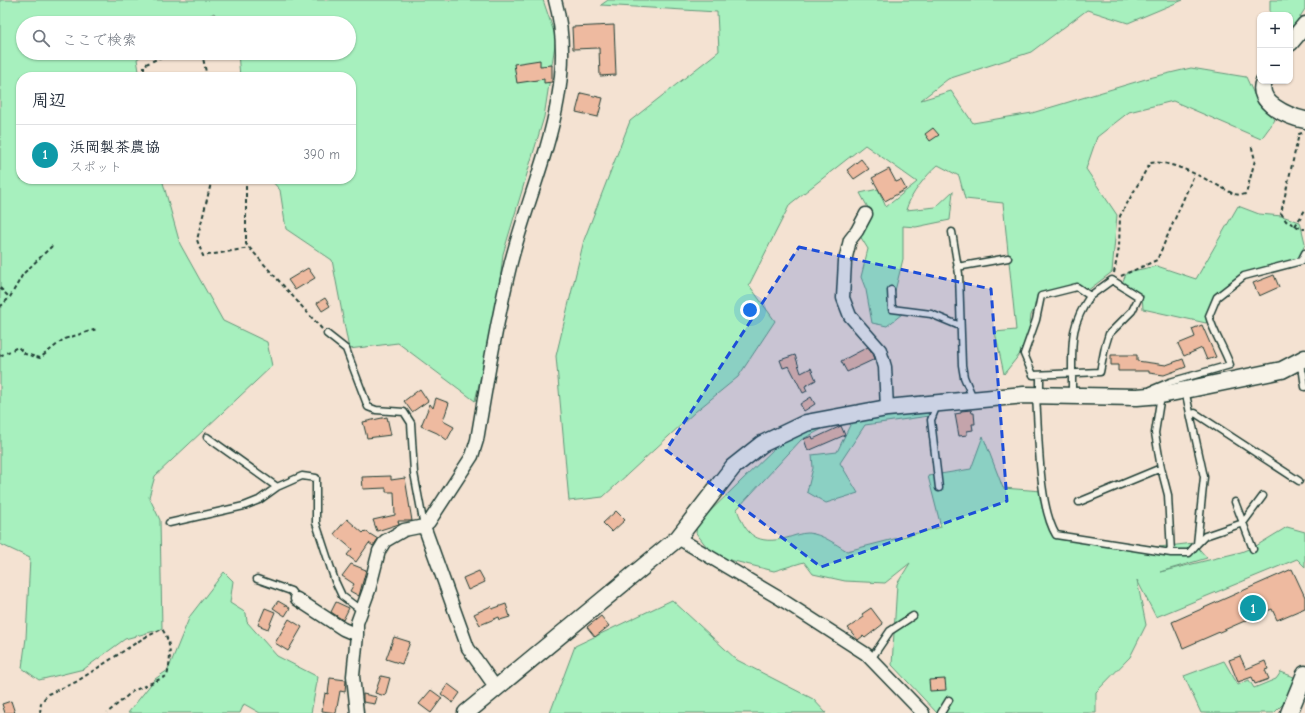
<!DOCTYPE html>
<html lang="ja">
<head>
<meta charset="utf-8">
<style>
	:root { --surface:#fff; --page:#f2f2f3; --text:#1f2937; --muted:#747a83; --line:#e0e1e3; --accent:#c8321e }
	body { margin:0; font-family:"Comic Neue","Klee One",sans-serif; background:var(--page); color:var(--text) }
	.controls { position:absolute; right:12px; top:12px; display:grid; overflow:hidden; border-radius:8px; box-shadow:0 1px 3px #0004 }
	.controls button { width:36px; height:36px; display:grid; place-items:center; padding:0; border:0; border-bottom:1px solid var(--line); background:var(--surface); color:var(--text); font:20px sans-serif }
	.you { position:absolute; left:750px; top:310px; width:14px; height:14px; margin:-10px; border:3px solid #fff; border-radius:50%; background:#1a73e8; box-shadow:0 0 0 6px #1a73e833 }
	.badge { display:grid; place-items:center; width:26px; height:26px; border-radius:50%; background:var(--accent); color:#fff; font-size:13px; font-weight:700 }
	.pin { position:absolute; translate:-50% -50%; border:2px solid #fff; box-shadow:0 1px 4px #0006 }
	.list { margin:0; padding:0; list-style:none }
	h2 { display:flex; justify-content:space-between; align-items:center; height:52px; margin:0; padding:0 16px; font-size:17px }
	h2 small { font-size:13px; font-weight:400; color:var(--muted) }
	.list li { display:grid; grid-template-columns:26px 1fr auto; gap:12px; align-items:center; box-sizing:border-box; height:60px; padding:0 16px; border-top:1px solid var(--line) }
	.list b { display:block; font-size:15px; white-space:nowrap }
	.list p { margin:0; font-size:13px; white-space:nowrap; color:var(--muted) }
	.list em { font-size:13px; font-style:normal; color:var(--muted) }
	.icon { flex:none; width:22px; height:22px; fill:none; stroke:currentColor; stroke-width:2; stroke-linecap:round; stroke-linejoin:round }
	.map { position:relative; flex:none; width:1305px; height:713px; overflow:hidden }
	.search { position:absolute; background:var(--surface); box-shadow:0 1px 3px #0004; left:16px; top:16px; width:340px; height:44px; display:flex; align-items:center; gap:10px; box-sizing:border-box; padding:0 14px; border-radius:22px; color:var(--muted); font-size:15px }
	.panel { position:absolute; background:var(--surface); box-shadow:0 1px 3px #0004; left:16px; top:72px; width:340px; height:112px; border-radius:16px }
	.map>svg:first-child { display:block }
	.green { fill:#a7f0be; stroke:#639679 }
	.building { fill:#eebaa0; stroke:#1f3d34 }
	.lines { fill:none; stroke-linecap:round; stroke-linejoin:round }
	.lane-casing { stroke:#1f3d34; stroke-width:9 }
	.street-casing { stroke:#1f3d34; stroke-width:15 }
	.secondary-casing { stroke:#1f3d34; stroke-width:19 }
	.path { stroke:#1f3d34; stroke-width:2; stroke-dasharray:4 3; stroke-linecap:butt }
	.lane { stroke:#f7f3e8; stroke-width:6 }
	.street { stroke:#f7f3e8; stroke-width:12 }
	.secondary { stroke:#f7f3e8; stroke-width:16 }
	.marked { fill:#1d4ed8; fill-opacity:0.2; stroke:#1d4ed8; stroke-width:3; stroke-dasharray:8 5; stroke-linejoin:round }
</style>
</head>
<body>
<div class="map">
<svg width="1305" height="713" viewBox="0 0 1305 713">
	<rect width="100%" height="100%" fill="#f4e2d2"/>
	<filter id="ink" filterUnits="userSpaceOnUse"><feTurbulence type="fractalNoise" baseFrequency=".025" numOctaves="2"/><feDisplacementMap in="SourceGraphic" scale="8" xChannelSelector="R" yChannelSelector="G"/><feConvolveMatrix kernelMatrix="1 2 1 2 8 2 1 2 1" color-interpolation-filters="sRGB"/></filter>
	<g filter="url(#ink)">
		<path class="green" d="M0,0H543L556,38L544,117L503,254L497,308L475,401L398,343L349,349L332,260L286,229L280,190L270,179H351V77H240L238,53H349V23H221L214,13L198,23H23V53H147L137,59L140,77H21V179H162L180,244L223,321L267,342L272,366L155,476L149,497L160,520L162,629L125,639L84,669L39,680L22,668L26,638L30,558L0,544Z
			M608,0H1183L1128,23L1087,10L1031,52L948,79L921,100L951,91L973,123L1032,113L1149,78L1191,68L1246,77L1259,105L1275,120L1261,139L1173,101L1129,112L1097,137L1086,169L1117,215L1112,272L1083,294L1073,289L1039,299L1031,315L1027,345L1004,374L995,332L1016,330L1003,203L965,199L959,176L938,165C926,175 910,195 906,210L936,207L953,191L950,220L916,227L903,226V259L891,307L902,314L887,326L872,323L866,290L861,277L868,249L857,231L872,215L860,193L878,189L886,207L917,182L865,145L790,204L749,285L775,321L738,377L695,412L603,497L569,501L556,356L584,240L630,121L719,51L717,12L601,5Z
			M1270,0H1305V9L1290,32V15H1270Z
			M1238,206L1259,214L1282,216L1300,222L1305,243L1299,261C1269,266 1232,272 1214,300C1210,306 1209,316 1206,323L1143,309L1142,296L1122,283L1127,272L1157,266L1196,279Z
			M926,409L929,416L865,425L840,463L858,493L826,503L807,492L813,468L812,455L837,452L852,421Z
			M843,418L801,440L737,509C746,536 757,545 787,538C793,536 801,533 808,533C822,534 835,544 847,551L941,527L928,476L971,469L983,436L1003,488L1042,491L1051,534L1159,547L1194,543L1207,558L1160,572L1241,552L1256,546L1287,527L1305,532V567L1297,559L1156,617L1137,580L1146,625L1130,657L1096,692V713H937L892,665L897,584L910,563L885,583L845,581L813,574L804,562L774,571L714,556L696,533L697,524L781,442Z
			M224,572L233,581L230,603L246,613L247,622L277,656L318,677L311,713H260L244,704L240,713H128L155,679L168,670L190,616Z
			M672,600L737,660L813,699L826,713H550L575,646Z
			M1224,661L1238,685L1249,680L1254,688L1276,679L1281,672L1294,677L1286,701L1274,713H1201L1184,676Z"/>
		<path class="building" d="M614,25L616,75L600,76L599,48L573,49L572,27Z
			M540,60V66L552,65V82L544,83V79L517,83L514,64Z
			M581,93L603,98L598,117L576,112Z
			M933,128L939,135L930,141L925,134Z
			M861,159L869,169L854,179L847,170Z
			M889,169L896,182L901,180L906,189L885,201L872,178Z
			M308,268L315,278L295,290L288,280Z
			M1274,275L1279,287L1259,296L1253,283Z
			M325,298L330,306L322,311L317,303Z
			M1202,325L1216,357L1207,360L1202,348L1184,356L1178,344L1195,337L1192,329Z
			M868,347L873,354L875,359L847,372L841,361Z
			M795,355L801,373L811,368L816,380L805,386L807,391L803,393L789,366L783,368L780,360Z
			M1111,355H1137V361L1166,365L1183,359L1186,367L1164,375L1149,373V371H1118V365H1111Z
			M420,389L428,401L412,412L404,401Z
			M811,397L815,404L804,411L800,404Z
			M436,398L449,403L443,421L454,427L447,440L437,433L421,426L430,404L433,408Z
			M971,410L972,413H974L975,424H972L973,430L967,431V435L959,436L955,414L961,413V411Z
			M387,417L391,435L367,438L363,422Z
			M841,426L845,435L808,451L804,439L812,436L813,439Z
			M391,476V480L405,478L412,521H398L399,524L377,531L373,520L395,515L394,492H386V488L363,489L362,477Z
			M616,511L625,520L612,532L603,523Z
			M347,519L363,533L365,531L378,539L373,546L369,543L356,562L347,555L352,549L334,534Z
			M351,564L366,570L359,596L350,591L354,584L342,576Z
			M1292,569L1305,597V608L1277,620L1272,609L1183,648L1172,622Z
			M479,571L485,582L468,590L463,578Z
			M278,601L290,608L285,616L273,608Z
			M336,602L349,608L343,620L331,612Z
			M506,604L510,617L500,620L499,617L480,625L474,614L491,606L492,609Z
			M265,608L275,612L268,629L258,625Z
			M871,608L883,624L865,638L863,636L858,640L848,628L864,617L862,614Z
			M601,616L609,626L595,637L587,627Z
			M289,619L302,627L288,651L275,643Z
			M394,637L410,642L402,664L386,659Z
			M1240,656L1246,669L1265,661L1268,669L1265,670L1269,679L1255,684L1252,677L1238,682L1229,660Z
			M381,676L390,678L385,696L375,693Z
			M330,678L346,680L345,692L340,691L336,713L322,711L325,693L328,694Z
			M945,679L946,690L930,691L929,680Z
			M448,684L460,693L453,703L441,694Z
			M431,690L442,698L431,713L419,704Z
			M363,694L377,697L375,704L363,702Z
			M11,701L15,713H5L2,704Z"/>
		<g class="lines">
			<g class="lane-casing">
				<path id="lane" d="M952,232L959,274L962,365L964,377L973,398
					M957,267L1008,258
					M891,290L892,309L931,314L960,326
					M327,334L346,349L368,407L376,410L404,412L411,423L414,473L424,526
					M1298,363L1303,373L1305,387
					M1040,375V395
					M1151,390L1170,382L1230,365C1224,348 1214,334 1209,316L1217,297L1244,276L1301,261L1305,253
					M1072,396V372C1072,339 1071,325 1090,296L1077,287L1041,296L1036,320L1024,354L1033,375L1100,372L1105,347L1109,334L1132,311L1139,297L1112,280L1090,296
					M1036,397C1039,434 1038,505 1056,535L1171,553H1189L1197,544L1204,477L1185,390
					M937,405L931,420L939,488
					M1191,415L1195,413L1299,481
					M207,437L277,487L302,476L316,478V523L335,581L342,596L362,611
					M1161,468L1168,495L1171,553
					M1079,502L1161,468L1155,433L1161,395
					M1235,502L1253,549
					M169,523L244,506L259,500L277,487
					M1197,544L1205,536L1243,523L1263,496
					M257,579L291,591L297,599
					M871,659L890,631L913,616
					M941,713L949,700"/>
			</g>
			<g class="street-casing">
				<path id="street" d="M866,214L857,231L850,240L845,261L843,298L850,316L880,350L885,367L887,408
					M424,526L468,648L496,688
					M678,538L779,598L866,654L923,713
					M297,599L343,629L357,635V623L369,590L379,551L385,541L404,530L424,526L429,522L472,456L477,440C487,380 497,320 511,262C533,177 580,88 555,0
					M357,635L353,676L357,713"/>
			</g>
			<g class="secondary-casing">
				<path id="secondary" d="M1290,43L1305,25
					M1264,81C1254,103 1290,117 1305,120
					M466,713L678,538L733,467L762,444L806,423L887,408L1024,395L1137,397L1161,395L1282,370L1305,358
					M1289,713L1305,674"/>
			</g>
			<path class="path" d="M202,53L207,77
				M144,77V65L170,53
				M1302,133L1299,134L1281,213L1286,221L1302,229H1305
				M212,179L197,240L203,256L249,248
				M246,179V244L322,329
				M1295,226L1305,210
				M1114,273L1119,248L1120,216L1150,163C1174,159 1212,183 1234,194L1241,195L1246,194L1255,160L1251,144
				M1121,276L1157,260L1194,175
				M0,288L9,297
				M0,307L10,297L23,274L52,246
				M0,356L18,347L25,354L40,358L64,339L97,329
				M40,713L41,703L48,694L76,682L142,639L162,629C172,643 171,660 167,676L133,691L107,713"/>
			<use href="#lane" class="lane"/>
			<use href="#street" class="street"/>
			<use href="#secondary" class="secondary"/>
		</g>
	</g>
	<path class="marked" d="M799,247L991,289L1007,501L821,567L666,450Z"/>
</svg>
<div class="controls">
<button>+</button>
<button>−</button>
</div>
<div class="you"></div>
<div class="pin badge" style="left:1253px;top:608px;background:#0f9aa8">1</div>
<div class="search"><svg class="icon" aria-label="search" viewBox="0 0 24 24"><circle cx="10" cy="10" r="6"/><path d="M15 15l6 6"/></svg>ここで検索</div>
<section class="panel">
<h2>周辺<small></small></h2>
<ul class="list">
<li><span class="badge" style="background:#0f9aa8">1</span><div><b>浜岡製茶農協</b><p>スポット</p></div><em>390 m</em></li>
</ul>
</section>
</div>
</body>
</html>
